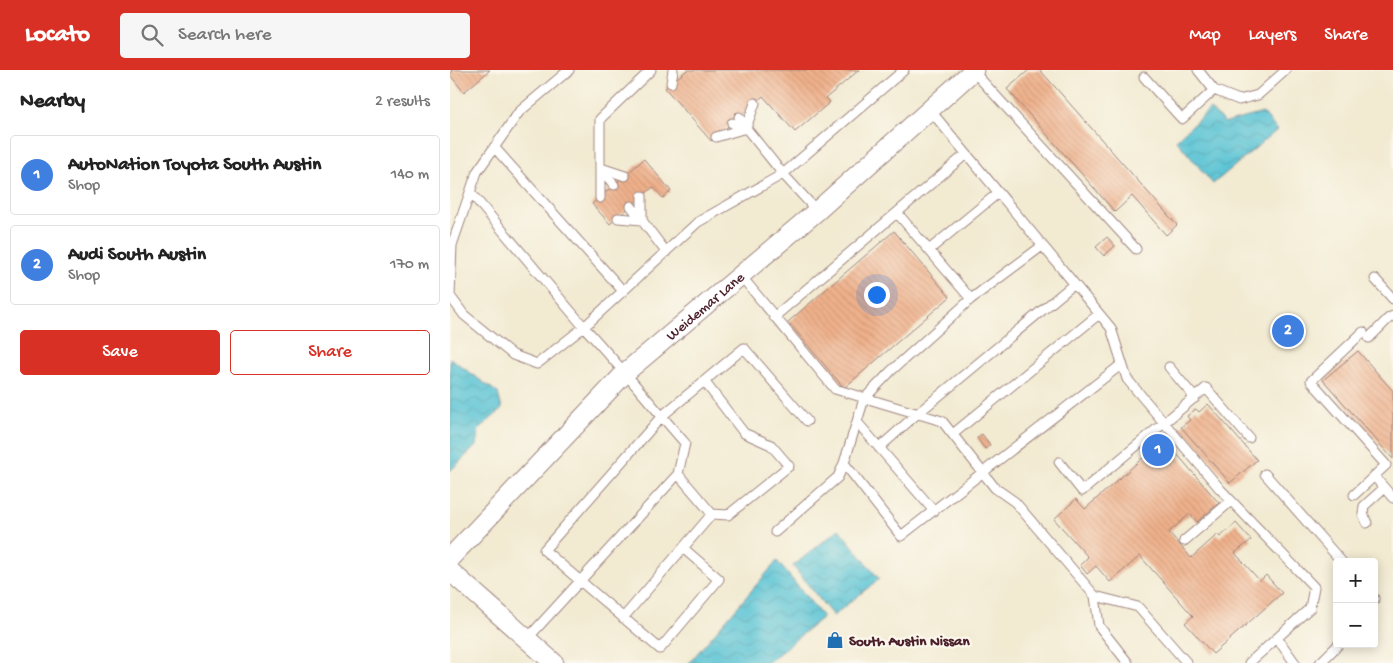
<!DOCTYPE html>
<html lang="en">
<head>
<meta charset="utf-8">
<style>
	:root { --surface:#fff; --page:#f6f6f6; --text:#222; --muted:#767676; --line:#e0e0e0; --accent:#d93025 }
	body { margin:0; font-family:"Gochi Hand",sans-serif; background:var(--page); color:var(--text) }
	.controls { position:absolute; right:15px; bottom:15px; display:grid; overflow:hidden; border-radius:5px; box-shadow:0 2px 12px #0003 }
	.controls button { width:45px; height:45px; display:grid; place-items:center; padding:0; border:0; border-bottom:1px solid var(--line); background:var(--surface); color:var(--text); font:25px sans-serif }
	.you { position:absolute; left:426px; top:224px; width:18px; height:18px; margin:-12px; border:4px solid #fff; border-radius:50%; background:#1a73e8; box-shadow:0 0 0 8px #1a73e833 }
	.badge { display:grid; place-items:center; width:32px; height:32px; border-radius:50%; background:var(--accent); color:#fff; font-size:16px; font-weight:700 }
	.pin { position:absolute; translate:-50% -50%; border:2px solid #fff; box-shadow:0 1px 5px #0006 }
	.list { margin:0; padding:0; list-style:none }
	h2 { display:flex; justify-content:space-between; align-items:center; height:65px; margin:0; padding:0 20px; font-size:21px }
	h2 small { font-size:16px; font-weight:400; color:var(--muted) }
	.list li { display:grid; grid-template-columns:32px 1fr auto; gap:15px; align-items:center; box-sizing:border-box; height:80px; margin:0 10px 10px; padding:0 10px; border:1px solid var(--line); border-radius:5px }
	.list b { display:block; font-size:19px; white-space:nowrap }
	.list p { margin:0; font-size:16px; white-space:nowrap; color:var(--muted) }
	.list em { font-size:16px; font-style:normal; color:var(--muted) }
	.actions { display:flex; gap:10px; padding:15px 20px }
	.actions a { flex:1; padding:11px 0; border:1px solid var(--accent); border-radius:5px; text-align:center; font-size:18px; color:var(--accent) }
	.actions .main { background:var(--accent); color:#fff }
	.icon { flex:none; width:28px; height:28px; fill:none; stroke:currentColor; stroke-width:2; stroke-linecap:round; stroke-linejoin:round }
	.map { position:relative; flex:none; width:943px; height:593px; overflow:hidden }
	header { display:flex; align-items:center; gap:30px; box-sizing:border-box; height:70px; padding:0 25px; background:var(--accent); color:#fff }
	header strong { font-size:24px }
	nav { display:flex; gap:28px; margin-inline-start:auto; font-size:18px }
	.search { width:350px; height:45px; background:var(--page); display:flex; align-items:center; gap:12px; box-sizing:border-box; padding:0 18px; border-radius:5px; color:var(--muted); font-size:19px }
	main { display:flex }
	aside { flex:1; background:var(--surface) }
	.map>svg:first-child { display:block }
	.water { fill:url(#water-waves); stroke:#517180 }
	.building { fill:url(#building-back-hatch) }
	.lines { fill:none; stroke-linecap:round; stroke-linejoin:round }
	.lane-casing { stroke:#9e847e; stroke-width:11 }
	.street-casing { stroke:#9e847e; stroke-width:21 }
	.lane { stroke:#fff; stroke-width:9 }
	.street { stroke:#fff; stroke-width:19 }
	.labels { text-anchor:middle; stroke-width:4.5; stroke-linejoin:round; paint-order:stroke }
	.street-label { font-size:15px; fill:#4a1f2b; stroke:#fbf7ec }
	.poi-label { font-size:15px; font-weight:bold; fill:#4a1f2b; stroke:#fbf7ec; text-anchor:start }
</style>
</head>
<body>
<header>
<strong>Locato</strong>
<div class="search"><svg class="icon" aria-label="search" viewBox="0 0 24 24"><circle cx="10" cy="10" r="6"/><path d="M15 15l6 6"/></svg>Search here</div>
<nav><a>Map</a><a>Layers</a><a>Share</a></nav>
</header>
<main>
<aside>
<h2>Nearby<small>2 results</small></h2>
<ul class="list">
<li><span class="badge" style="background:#3f7fe0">1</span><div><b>AutoNation Toyota South Austin</b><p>Shop</p></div><em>140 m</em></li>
<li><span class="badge" style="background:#3f7fe0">2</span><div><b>Audi South Austin</b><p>Shop</p></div><em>170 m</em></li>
</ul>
<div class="actions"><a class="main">Save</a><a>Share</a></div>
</aside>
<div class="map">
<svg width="943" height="593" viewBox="0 0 943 593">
	<defs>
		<pattern id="water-waves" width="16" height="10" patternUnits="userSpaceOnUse" patternTransform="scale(1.25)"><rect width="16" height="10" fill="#58c3d4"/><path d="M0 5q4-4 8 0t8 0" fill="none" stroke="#4ea7b6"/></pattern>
		<pattern id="building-back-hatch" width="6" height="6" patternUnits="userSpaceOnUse" patternTransform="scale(1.25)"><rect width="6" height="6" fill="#efb18b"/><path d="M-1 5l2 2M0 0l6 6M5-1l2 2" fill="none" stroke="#ce9878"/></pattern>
	</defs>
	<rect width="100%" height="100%" fill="#fbf7ec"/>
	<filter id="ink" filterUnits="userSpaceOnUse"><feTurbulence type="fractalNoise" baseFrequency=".02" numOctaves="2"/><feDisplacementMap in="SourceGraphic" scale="10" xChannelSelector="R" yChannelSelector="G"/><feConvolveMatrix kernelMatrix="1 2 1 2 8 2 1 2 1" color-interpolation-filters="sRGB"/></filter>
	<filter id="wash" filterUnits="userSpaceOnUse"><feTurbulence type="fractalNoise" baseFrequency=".0096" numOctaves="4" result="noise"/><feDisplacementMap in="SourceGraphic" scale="20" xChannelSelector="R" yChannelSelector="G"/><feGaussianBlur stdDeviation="1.12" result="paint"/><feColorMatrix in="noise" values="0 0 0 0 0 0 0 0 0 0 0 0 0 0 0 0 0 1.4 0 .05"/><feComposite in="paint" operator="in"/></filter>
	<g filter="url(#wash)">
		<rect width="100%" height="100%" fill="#f2ead1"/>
		<path class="water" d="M760,39L775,53L813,43L827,60L763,114L726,70Z
			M0,288L48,323L52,339L29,359L26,376L0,401Z
			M389,459L429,509L383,546L343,496Z
			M327,491L373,547L317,593H239Z"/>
		<g id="blocks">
			<path class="building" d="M2,0H40L14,22L0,5Z
				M237,0H409L376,28L380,32L345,62L313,26L261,71L215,18Z
				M579,0H590L727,155L716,165L682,126L665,142L557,19Z
				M194,89L221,121L213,128L203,117L160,154L142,134Z
				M444,161L500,227L394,318L338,252Z
				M657,167L665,176L654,186L646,177Z
				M908,281L943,321V389L873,310Z
				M758,334L807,390L780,413L731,357L740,350L737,346L746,339L749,342Z
				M532,364L540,375L535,379L527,368Z
				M714,369L769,433L747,452L740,444L719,462L741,488L768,464L770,467L786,453L801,470L785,483L810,511L816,505L832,523L763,584L735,553L743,546L690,486L660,512L646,496L637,504L630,495L638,487L604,449L626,429L635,439Z"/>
		</g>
	</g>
	<g filter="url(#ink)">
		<use href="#blocks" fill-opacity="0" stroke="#9e847e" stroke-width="1"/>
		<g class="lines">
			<g class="lane-casing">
				<path id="lane" d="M748,0L764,20L789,30L808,25L836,0
					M523,1L686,179
					M694,7L732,49L764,20
					M221,13L223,0
					M480,40L661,258L677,309L771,420L864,517L860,538L827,568L845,593
					M289,47L296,58L333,104L454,0
					M282,53L296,58
					M296,58L305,33
					M266,67L296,58
					M44,77L173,221
					M151,98L175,106
					M164,115L150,98V49L201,0
					M20,122L134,257L248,152L333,104L367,141
					M150,128V98
					M181,136L216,182
					M448,144L521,229L592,176
					M168,148L192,150
					M192,150V126
					M479,180L548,123
					M291,206L385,319L492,351L545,418L565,432L645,526L649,556L678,593
					M925,209L943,229
					M521,229L441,301L414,329L394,393L451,466L672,294
					M324,247L516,84
					M919,268L939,248L943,246
					M719,297L745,328
					M254,311L294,363L321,375L339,396L278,445L262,444
					M407,352L484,441
					M503,364L649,244
					M429,378L467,344L624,214
					M609,392L632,421L756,318L799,368
					M228,404L262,444L233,478L269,509L210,579L94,480L212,346L294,278L357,351
					M815,404L892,492
					M924,406L943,428
					M904,425L936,395L861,311L913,262
					M917,453L913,444L914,436L934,418
					M325,462L388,407L394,393
					M734,471L781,431
					M645,526L688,537L737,593
					M924,528V530
					M173,548L233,478
					M77,569L228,404L235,373C201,334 169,295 134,257L87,294L63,285L14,245L0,226L2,175L27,102L69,42L119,0
					M799,593L827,568
					M870,593L889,574"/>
			</g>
			<g class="street-casing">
				<g id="street">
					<path id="s1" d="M0,488L176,302L367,141L524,0"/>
					<path d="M0,501L104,593"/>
				</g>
			</g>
			<use href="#lane" class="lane"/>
			<use href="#street" class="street"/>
		</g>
	</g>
	<defs>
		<g id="shop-bare" transform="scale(1.35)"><path d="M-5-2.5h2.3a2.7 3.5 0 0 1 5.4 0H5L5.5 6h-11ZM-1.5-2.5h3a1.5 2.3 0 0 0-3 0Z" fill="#1f6fb2" stroke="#fbf7ec" stroke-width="2.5" paint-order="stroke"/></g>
	</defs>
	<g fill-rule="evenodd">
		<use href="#shop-bare" x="385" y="570"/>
	</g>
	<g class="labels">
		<g class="street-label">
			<text dy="5" stroke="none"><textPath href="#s1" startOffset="359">Weidemar Lane</textPath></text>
		</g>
		<g class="poi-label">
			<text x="399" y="575">South Austin Nissan</text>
		</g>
	</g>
</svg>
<div class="controls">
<button>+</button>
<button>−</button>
</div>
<div class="you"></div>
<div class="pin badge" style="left:708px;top:380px;background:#3f7fe0">1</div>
<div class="pin badge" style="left:838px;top:261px;background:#3f7fe0">2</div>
</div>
</main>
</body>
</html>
